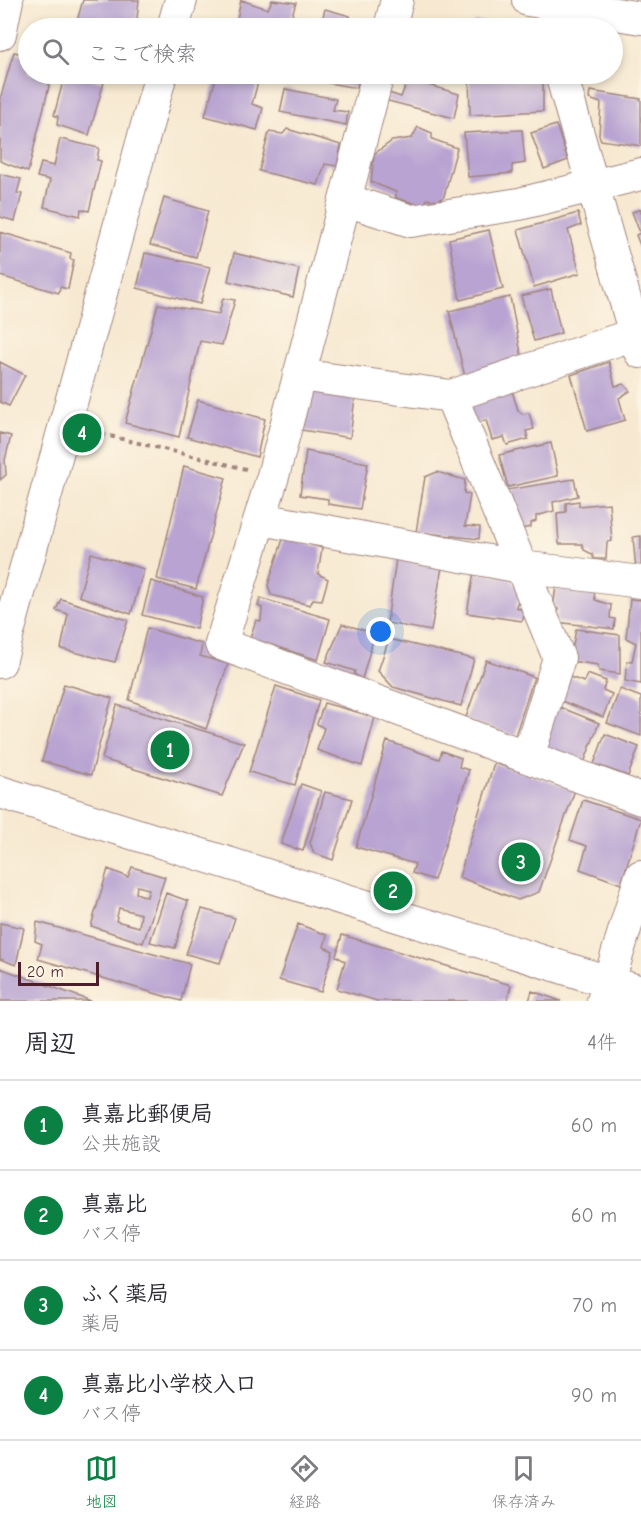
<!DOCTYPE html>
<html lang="ja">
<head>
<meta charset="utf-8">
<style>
	:root { --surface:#fff; --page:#f2f2f3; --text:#2b2b33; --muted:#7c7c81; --line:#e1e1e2; --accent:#0b8043 }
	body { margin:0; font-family:"Comic Neue","Klee One",sans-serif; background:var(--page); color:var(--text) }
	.scale { position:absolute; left:18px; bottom:15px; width:81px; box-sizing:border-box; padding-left:6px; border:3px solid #4a1f2b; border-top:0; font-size:16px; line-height:21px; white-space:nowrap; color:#4a1f2b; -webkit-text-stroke:4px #fcf5e5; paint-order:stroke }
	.you { position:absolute; left:381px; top:632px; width:21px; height:21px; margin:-15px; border:4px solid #fff; border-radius:50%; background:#1a73e8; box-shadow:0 0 0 9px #1a73e833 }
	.badge { display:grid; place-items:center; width:39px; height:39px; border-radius:50%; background:var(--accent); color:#fff; font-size:20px; font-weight:700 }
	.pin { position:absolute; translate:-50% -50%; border:3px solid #fff; box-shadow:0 2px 6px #0006 }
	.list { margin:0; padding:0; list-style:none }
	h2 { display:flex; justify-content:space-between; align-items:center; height:78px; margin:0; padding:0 24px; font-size:26px }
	h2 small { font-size:20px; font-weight:400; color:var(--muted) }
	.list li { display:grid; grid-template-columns:39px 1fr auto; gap:18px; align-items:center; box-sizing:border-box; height:90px; padding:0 24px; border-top:2px solid var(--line) }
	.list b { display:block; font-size:22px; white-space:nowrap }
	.list p { margin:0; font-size:20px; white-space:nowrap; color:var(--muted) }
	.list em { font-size:20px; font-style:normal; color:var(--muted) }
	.icon { flex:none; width:33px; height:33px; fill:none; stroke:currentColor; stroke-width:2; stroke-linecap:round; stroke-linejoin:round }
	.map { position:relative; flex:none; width:641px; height:1001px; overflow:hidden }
	.search { position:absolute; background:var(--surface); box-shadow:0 3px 9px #0003; left:18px; right:18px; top:18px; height:66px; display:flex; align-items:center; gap:15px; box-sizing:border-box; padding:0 21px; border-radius:33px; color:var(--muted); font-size:22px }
	.sheet { height:438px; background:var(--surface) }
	nav { display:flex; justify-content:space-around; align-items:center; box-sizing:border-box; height:84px; border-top:2px solid var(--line); background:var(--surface); font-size:16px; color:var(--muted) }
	nav a { display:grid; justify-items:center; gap:3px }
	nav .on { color:var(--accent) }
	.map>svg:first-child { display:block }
	.building { fill:#b8a3d2; fill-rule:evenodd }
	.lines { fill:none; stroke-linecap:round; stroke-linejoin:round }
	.minor-casing { stroke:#a0847e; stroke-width:34 }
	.path { stroke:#a0847e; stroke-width:4; stroke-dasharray:4.5 4.5; stroke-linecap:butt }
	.minor { stroke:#fff; stroke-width:32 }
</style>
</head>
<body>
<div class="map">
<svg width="641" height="1001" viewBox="0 0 641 1001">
	<rect width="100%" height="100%" fill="#fcf5e5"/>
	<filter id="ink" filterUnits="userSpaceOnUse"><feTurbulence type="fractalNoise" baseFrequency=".0167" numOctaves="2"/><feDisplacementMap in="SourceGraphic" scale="12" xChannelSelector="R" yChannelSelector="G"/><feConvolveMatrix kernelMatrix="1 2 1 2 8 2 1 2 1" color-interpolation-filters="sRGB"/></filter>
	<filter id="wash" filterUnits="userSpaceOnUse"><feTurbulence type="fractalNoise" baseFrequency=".008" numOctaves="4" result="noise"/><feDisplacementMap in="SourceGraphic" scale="24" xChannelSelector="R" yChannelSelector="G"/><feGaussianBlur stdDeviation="1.35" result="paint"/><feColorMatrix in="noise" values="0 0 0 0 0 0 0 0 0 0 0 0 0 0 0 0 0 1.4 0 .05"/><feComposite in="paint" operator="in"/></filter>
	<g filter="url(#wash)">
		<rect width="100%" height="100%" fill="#f7e9d1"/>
		<g id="blocks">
			<path class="building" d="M83,0H139L136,28H75Z
				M241,0L268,9L272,0L296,3L288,28H235Z
				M325,9L350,16L346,28H320Z
				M475,21L512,27V28H474Z
				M14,52L28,55V74H52L28,172L0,161V99Z
				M65,74H87V78L104,82L89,135L57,125L58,117L54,115Z
				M217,74H255L258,82L252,104L263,108L257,130L205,116Z
				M300,74H322L319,79Z
				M330,74H360L357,88L328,83Z
				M421,74H455L454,79Z
				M469,74H543V111L470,115Z
				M408,79L459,94L454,118L388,101L389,93L401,97Z
				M285,89L336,99L333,110L348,112L346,125L280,112Z
				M590,91L641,99V146L601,140L599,135L601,103L589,99Z
				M556,125L568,160L544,169L531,133Z
				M418,127L432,133V139L457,148L444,196L438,201L427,199L424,206L396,198V192L371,182L374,154L392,141L412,138Z
				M287,129L341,145L337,166L325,164L318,185L259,171L269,132L283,134Z
				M522,130L525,163L512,165V173L468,177L464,133Z
				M60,139L99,148L97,160L101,161L89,211L81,209L80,216L44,207L50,180L37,177L41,163L54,166Z
				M0,174L21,179L17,193L22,194L15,221L0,217Z
				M164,198L208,211L196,257L150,245Z
				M641,209V248L636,235L640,233L632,212Z
				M578,213L581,225L568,230L580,273L534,287L518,230Z
				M489,230L503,289L460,300L449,239Z
				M0,232L71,253L70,259L74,260L68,289L60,287L59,293L0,276Z
				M145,253L210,267L200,304L137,288Z
				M234,253L299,269L293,297L228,281Z
				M551,289L561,333L534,341L521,296Z
				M510,297L523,363L465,377L449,311Z
				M223,298L235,300L222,345L200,341L179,437L125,423L158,304L219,314Z
				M0,362L25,375L9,406L0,402Z
				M609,362L615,386L624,384L630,391L619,398L625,420L587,431L571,375Z
				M312,390L355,397L350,438L301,430Z
				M512,391L518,410L522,414L529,413L534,429L526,431L528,439L507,445L504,437L492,440L486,420L473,424L467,404Z
				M198,400L265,419L257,457L187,437Z
				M0,433L11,436L5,460L6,475L0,480Z
				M551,443L558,476L508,487L499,455Z
				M306,451L368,463L360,509L328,504V499L300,495Z
				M184,466L226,478L196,589L157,579Z
				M437,472L465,480L464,493L470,495L465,526L480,527L479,539L416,532L425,477Z
				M574,479L578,496L553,502L554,511L536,516V521L531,523V527L516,530L506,490Z
				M579,501V506L609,503L612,541L607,542L606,559H594L592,554L584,550L582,544H559L557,513L566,512V503Z
				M284,536L322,548L318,574L328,579L322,600L313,599L310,605L271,595L268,585Z
				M641,536V570H636L633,537Z
				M91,553L144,569L131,614L79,596Z
				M396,559L442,567L431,631L387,623Z
				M474,572L508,576L520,592L516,607L526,612L522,621L467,613Z
				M151,581L203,597L196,629L142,615Z
				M556,586L594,591L595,600L611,605L610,618L615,619L614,629L556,622L558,609L553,608Z
				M260,598L330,619L318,660L250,638L256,620L261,621L262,608L258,606Z
				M61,599L128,620L115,662L61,649L68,614L56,610Z
				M630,599L641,600V684L625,681L627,661H632L636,643L626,638Z
				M342,624L375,633L362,679L354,674L355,671L326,662Z
				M147,628L202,644L200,656L228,664L206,729L129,700Z
				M576,629L620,635V674L599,671L598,665L570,661Z
				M389,639L474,659L461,706L393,687L378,671Z
				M486,660L534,677L515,736L465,720Z
				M587,674L606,681L603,690L612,694L603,717L556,699L564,675L584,682Z
				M64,684L112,698L91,775L42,761Z
				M276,686L319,700L295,785L249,772Z
				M620,689L641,697V736L607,723Z
				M324,703L375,717L362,766L317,750L324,728L317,724Z
				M117,705L244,743L222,796L102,759Z
				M557,706L599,723L584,763L541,748Z
				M605,734L639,747L628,776L594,764Z
				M387,741L439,759L442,751L461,758L459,767L469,770L434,880L412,873L415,864L356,847Z
				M494,763L575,790L539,892L518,900L459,877Z
				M301,784L321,791L303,851L281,844Z
				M325,792L352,799L333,860L314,853L310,843Z
				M583,800L641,819L621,884L580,869L587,846L570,840Z
				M132,867L165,877L143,943L91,926L108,869L128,877ZM137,886L149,889L147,897L136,893ZM119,908L141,914L139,927L116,921Z
				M166,893L188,901L175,948L150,942Z
				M202,909L235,918L220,963L186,954Z
				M37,922L190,964L181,1001L38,959L42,944L35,941Z
				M0,923L24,928L16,965L0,959Z
				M298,924L327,935L324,947L333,951L321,992L279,980Z
				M342,935L511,985L507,1001H377L337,989L345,961L336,956Z
				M0,968L91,1001H0Z
				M532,991L561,1001H529Z"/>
		</g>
	</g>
	<g filter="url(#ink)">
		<use href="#blocks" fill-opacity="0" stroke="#a0847e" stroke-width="1.5"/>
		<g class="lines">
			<g class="minor-casing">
				<path id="minor" d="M528,0L641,18
					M173,28L181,0
					M390,28L397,0
					M0,34L7,0
					M378,74L273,476L221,644L641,799
					M561,74L640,352
					M346,200L411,221L519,204L641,174
					M299,375L451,396L635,334
					M451,396L559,658L528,757
					M261,519L521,567L641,582
					M0,662L161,74
					M0,792L641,992
					M603,1001L641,876"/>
			</g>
			<path class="path" d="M93,432L246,469"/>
			<use href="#minor" class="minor"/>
		</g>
	</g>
</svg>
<div class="scale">20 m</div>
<div class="you"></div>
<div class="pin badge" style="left:170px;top:750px">1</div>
<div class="pin badge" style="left:393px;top:891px">2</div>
<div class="pin badge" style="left:521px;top:862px">3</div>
<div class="pin badge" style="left:82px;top:433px">4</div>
<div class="search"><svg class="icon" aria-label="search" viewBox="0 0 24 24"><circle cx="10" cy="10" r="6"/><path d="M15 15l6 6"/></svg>ここで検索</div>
</div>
<section class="sheet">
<h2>周辺<small>4件</small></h2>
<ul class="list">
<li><span class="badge">1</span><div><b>真嘉比郵便局</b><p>公共施設</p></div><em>60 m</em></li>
<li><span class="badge">2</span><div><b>真嘉比</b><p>バス停</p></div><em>60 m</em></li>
<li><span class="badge">3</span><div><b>ふく薬局</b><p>薬局</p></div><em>70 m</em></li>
<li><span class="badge">4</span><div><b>真嘉比小学校入口</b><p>バス停</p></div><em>90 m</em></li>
</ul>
</section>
<nav>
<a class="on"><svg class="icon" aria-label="map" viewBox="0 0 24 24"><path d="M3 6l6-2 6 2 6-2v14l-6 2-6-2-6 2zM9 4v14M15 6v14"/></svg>地図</a>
<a><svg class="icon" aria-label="directions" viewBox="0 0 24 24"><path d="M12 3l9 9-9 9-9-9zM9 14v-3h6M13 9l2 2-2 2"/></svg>経路</a>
<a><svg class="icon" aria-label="saved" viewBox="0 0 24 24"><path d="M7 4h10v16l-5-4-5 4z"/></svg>保存済み</a>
</nav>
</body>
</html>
